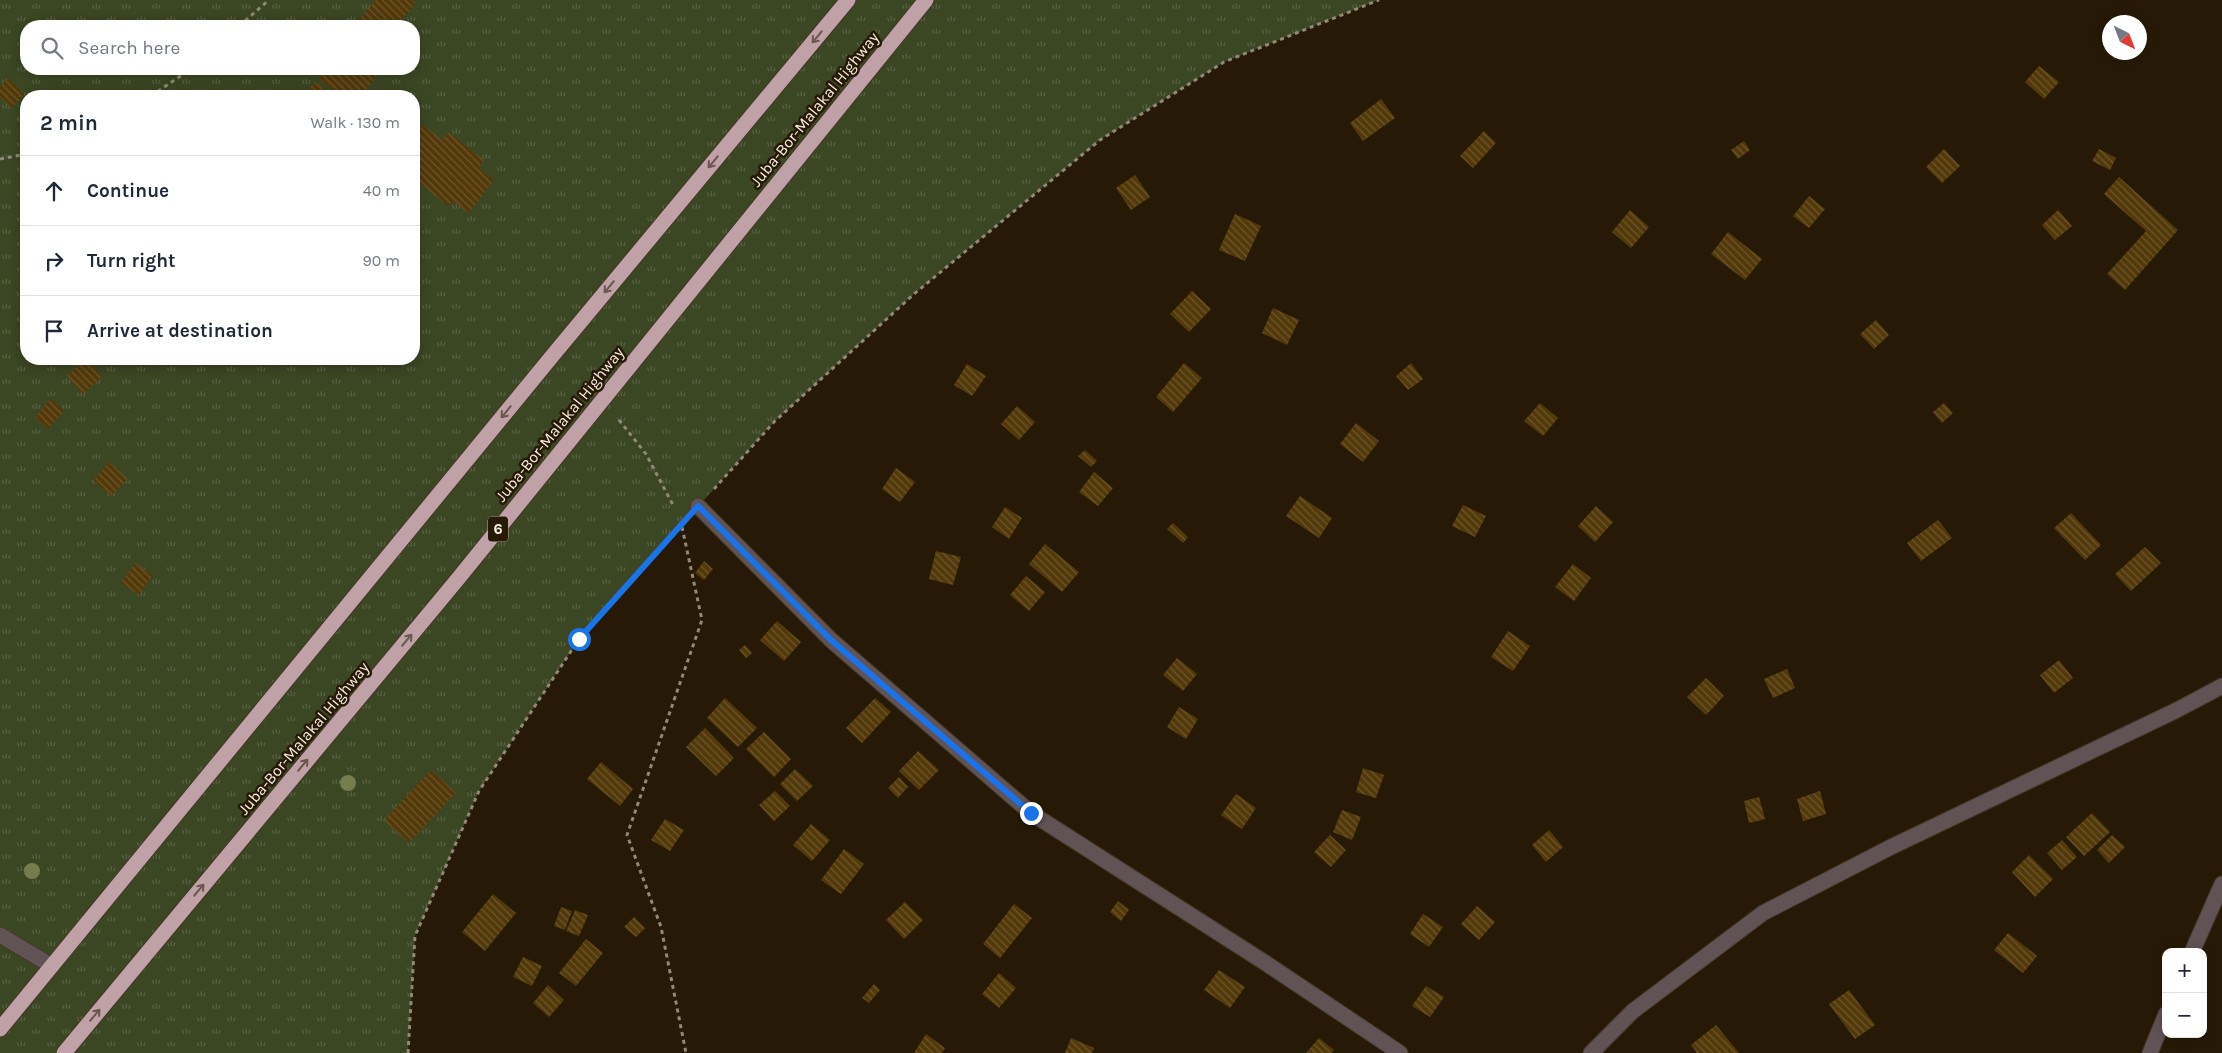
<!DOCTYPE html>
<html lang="en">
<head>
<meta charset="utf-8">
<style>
	:root { --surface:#fff; --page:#f6f6f7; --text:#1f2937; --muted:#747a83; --line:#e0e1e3 }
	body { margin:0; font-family:Karla,sans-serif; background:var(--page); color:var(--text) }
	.controls { position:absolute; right:15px; bottom:15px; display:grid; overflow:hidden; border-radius:10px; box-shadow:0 2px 12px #0003 }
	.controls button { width:45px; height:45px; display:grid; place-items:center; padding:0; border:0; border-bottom:1px solid var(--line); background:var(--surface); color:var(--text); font:25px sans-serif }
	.compass { position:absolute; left:2102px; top:15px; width:45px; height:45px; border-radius:50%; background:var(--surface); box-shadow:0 2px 12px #0003; rotate:138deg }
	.stop { position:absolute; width:15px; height:15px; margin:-11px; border:4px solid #1a73e8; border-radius:50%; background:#fff }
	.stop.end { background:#1a73e8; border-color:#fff; box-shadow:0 1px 5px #0008 }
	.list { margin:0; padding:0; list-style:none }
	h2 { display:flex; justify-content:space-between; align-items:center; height:65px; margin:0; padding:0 20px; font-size:21px }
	h2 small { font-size:16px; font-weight:400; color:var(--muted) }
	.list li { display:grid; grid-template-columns:32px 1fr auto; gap:15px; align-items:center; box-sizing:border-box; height:70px; padding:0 20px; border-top:1px solid var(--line) }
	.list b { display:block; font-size:19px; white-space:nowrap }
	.list em { font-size:16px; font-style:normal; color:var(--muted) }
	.icon { flex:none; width:28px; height:28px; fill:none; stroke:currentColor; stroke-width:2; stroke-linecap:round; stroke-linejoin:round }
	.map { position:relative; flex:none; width:2222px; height:1053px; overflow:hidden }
	.search { position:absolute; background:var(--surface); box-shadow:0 2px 12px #0003; left:20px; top:20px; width:400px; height:55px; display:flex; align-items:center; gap:12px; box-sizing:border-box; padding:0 18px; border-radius:20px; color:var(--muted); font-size:19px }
	.panel { position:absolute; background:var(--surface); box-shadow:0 2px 12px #0003; left:20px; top:90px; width:400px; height:275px; border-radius:20px }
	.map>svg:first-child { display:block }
	.grass { fill:url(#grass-tufts); fill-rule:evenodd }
	.building { fill:url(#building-back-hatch) }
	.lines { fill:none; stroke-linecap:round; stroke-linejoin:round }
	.minor-casing { stroke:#433825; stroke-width:17 }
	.highway-casing { stroke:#433825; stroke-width:17 }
	.path { stroke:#918877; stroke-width:3; stroke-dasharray:4 4; stroke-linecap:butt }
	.minor { stroke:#605356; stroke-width:15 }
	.highway { stroke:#c0a1a8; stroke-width:15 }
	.tree { fill:#757d4c }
	.oneway { stroke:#6b574f }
	.route { stroke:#1a73e8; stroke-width:6 }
	.labels { text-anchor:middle; stroke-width:5; stroke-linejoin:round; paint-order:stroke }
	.shield { fill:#261a06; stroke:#b8ae9f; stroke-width:1 }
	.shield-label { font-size:15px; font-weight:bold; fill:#f6eee1 }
	.street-label { font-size:16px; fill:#f6eee1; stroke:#261a06 }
</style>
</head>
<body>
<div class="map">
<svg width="2222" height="1053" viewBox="0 0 2222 1053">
	<defs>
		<pattern id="grass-tufts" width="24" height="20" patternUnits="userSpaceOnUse" patternTransform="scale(1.25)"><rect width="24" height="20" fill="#3b4623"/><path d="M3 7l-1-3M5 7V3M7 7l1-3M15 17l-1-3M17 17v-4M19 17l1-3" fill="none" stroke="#586143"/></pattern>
		<pattern id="building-back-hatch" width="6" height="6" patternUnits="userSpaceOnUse" patternTransform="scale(1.25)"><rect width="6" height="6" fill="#53390a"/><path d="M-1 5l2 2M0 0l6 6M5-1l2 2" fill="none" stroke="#6c562d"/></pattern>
	</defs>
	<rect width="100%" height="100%" fill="#261a06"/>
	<path class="grass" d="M0,0H1379L1224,62L1100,140L914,294L774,422L579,639L479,791L415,936L408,1053H0ZM26,26H414V69H26ZM26,96H414V359H26Z"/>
	<path class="building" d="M376,0H412L416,3L396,26H391L383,18L376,26H354Z
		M2039,66L2059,82L2044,99L2025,82Z
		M326,69H382L361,96H342L319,79Z
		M9,78L24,95L11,108L0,97V86Z
		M315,82L333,96H304Z
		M233,89L240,96H225Z
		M1381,99L1395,118L1363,141L1350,123Z
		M414,118L442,140L448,132L484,160L478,168L494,180L469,213L452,201L448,206L414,178L416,172L414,170Z
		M1484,131L1496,143L1473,168L1460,156Z
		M1744,141L1750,150L1738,159L1731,150Z
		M1944,149L1960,166L1942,183L1926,167Z
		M2099,149L2116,158L2110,170L2092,161Z
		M1135,175L1150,197L1131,210L1116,188Z
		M2119,177L2178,230L2125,290L2107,274L2146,231L2104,194Z
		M1809,196L1825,209L1809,228L1793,216Z
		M1630,210L1649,227L1631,248L1612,232Z
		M2058,210L2072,226L2055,240L2042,225Z
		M1235,214L1261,226L1245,261L1219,250Z
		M1728,232L1762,259L1745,280L1711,254Z
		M1192,291L1211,309L1189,332L1170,314Z
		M1273,308L1299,320L1287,345L1262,333Z
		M1876,320L1889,335L1874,349L1860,334Z
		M86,359L102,377L83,394L67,376Z
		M1184,363L1202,378L1173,412L1156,397Z
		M1411,363L1423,379L1408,390L1396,376Z
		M967,364L986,376L972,396L954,385Z
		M51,399L64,411L48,429L35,417Z
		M1540,403L1558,418L1543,436L1524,421Z
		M1944,403L1953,413L1942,423L1933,412Z
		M1017,406L1035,422L1019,440L1001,424Z
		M1356,423L1379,441L1363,462L1340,444Z
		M1085,450L1097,461L1091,467L1078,456Z
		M109,462L128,479L111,496L93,480Z
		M896,468L915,482L900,502L882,489Z
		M1094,472L1113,488L1098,506L1079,492Z
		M1300,496L1332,518L1319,538L1286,516Z
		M1463,505L1486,516L1475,537L1452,526Z
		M1596,506L1613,522L1595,542L1578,526Z
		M1005,507L1022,518L1009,539L992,527Z
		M2071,513L2101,545L2085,560L2054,528Z
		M1938,520L1952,538L1921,561L1907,543Z
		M1173,523L1188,537L1183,543L1167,529Z
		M1045,544L1079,572L1062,592L1029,564Z
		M2145,547L2161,563L2131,591L2115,574Z
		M936,551L961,557L953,585L929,579Z
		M704,561L713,569L704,580L695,573Z
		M135,563L153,575L139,595L121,583Z
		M1573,564L1591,578L1574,601L1555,587Z
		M1026,576L1045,592L1029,611L1010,595Z
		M777,621L801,642L784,661L760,640Z
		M1508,631L1530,646L1513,671L1491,657Z
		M745,645L752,653L746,658L739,650Z
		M1177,658L1197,674L1183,691L1163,675Z
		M2059,660L2073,678L2054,693L2040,675Z
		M1787,669L1795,688L1773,698L1764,679Z
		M1706,678L1724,696L1706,715L1687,697Z
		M725,698L757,728L738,747L707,718Z
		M875,698L891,712L862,743L846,728Z
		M1179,707L1198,719L1186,739L1167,727Z
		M705,728L734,758L716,776L686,747Z
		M764,732L791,759L774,777L746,749Z
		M918,751L939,770L919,790L899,771Z
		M601,762L633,789L620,806L587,779Z
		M1363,768L1384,775L1376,798L1356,792Z
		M795,769L813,786L797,801L780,784Z
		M431,770L456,793L409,843L384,820Z
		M899,777L908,787L898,798L888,788Z
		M775,791L790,806L774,821L759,805Z
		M1820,791L1826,814L1803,821L1797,799Z
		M1236,794L1256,808L1242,829L1221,815Z
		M1759,797L1765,819L1749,823L1744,801Z
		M1342,810L1361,817L1352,840L1333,832Z
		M2092,813L2110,832L2084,856L2066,837Z
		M665,819L684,830L670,851L651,840Z
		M811,824L830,840L812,861L793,845Z
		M1549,830L1563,847L1546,862L1532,845Z
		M1330,835L1346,850L1331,867L1314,852Z
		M2112,835L2125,847L2109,863L2097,850Z
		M2062,840L2077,857L2062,870L2047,853Z
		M844,849L864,864L841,894L821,880Z
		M2029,855L2053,879L2035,897L2012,872Z
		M493,894L516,913L485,951L462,932Z
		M1118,901L1129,910L1121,921L1110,912Z
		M905,902L923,920L904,939L886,920Z
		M1014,904L1032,918L1000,958L983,944Z
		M1477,906L1495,922L1479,940L1461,924Z
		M561,907L572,911L565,930L554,926Z
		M575,910L588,915L579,936L566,931Z
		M1423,914L1443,927L1429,947L1410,934Z
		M634,917L645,928L636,937L624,927Z
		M2008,933L2037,956L2023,973L1994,950Z
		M586,939L603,953L576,986L559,973Z
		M523,957L542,966L532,986L513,977Z
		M1219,970L1245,987L1230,1008L1204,990Z
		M999,973L1016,988L999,1008L982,994Z
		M874,984L880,990L869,1003L862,998Z
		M548,985L564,1000L549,1017L533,1003Z
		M1426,986L1444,997L1430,1017L1412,1006Z
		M1849,990L1875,1025L1855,1039L1829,1004Z
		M1716,1025L1739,1053H1697L1691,1045Z
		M926,1034L945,1048L942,1053H914Z
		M1071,1038L1094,1048L1092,1053H1065Z
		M1319,1038L1334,1050L1332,1053H1306Z"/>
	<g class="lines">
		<g class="minor-casing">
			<path id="minor" d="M698,506L831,640L1031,813L1264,962L1400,1053
				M0,935L52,966
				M2192,952L2222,884
				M1591,1053L1633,1011L1763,913L1891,847L2177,710L2222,686
				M2150,1053L2166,1014"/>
		</g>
		<g class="highway-casing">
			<path id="highway" d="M0,1029L553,355L848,0
				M64,1053L457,580L926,0"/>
		</g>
		<path class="path" d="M239,26L269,0
			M151,96L191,69
			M0,159L26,154
			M619,420L646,454L673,505
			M714,489L774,422L914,294L1100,140L1224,62L1379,0
			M682,527L702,620L627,835L661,927L686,1053
			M408,1053L415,936L479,791L579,639L681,525"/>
		<use href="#minor" class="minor"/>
		<use href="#highway" class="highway"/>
	</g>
	<g class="tree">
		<circle cx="348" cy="783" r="8"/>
		<circle cx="32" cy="871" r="8"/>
	</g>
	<defs><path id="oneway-shaft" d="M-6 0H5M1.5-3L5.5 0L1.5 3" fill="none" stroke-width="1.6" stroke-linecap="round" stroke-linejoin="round" transform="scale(1.25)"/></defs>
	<g class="oneway">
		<use href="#oneway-shaft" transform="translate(817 37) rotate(130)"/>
		<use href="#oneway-shaft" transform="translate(713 162) rotate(130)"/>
		<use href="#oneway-shaft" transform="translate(609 287) rotate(130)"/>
		<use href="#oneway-shaft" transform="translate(506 412) rotate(129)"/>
		<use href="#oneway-shaft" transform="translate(407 640) rotate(-50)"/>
		<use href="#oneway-shaft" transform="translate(303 765) rotate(-50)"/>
		<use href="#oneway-shaft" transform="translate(199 890) rotate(-50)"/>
		<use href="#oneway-shaft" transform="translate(95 1015) rotate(-50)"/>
	</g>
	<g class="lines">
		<path class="route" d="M579,639L698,506L831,640L1031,813"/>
	</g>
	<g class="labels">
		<rect class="shield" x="488" y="516.5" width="20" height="25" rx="4"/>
		<g class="shield-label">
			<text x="498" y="534">6</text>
		</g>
		<g class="street-label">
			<text transform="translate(814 109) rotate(-51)" y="6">Juba-Bor-Malakal Highway</text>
			<text transform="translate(559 424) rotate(-51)" y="6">Juba-Bor-Malakal Highway</text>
			<text transform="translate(303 738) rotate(-50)" y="6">Juba-Bor-Malakal Highway</text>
		</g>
	</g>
</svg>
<div class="controls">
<button>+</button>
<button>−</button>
</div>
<svg class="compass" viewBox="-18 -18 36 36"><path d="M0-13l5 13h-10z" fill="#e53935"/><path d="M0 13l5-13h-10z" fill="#747a83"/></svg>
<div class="stop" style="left:579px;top:639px"></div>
<div class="stop end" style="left:1031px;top:813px"></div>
<div class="search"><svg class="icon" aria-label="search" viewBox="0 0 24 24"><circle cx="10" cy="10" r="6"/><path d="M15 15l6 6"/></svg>Search here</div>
<section class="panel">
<h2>2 min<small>Walk · 130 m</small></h2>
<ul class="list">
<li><svg class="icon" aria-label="ahead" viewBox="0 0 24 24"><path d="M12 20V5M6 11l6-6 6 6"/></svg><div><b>Continue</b></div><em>40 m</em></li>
<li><svg class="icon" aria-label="right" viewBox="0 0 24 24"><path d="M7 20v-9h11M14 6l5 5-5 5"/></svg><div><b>Turn right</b></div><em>90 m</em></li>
<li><svg class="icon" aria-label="arrive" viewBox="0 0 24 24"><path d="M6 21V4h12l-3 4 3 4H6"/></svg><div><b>Arrive at destination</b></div></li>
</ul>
</section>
</div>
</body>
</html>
